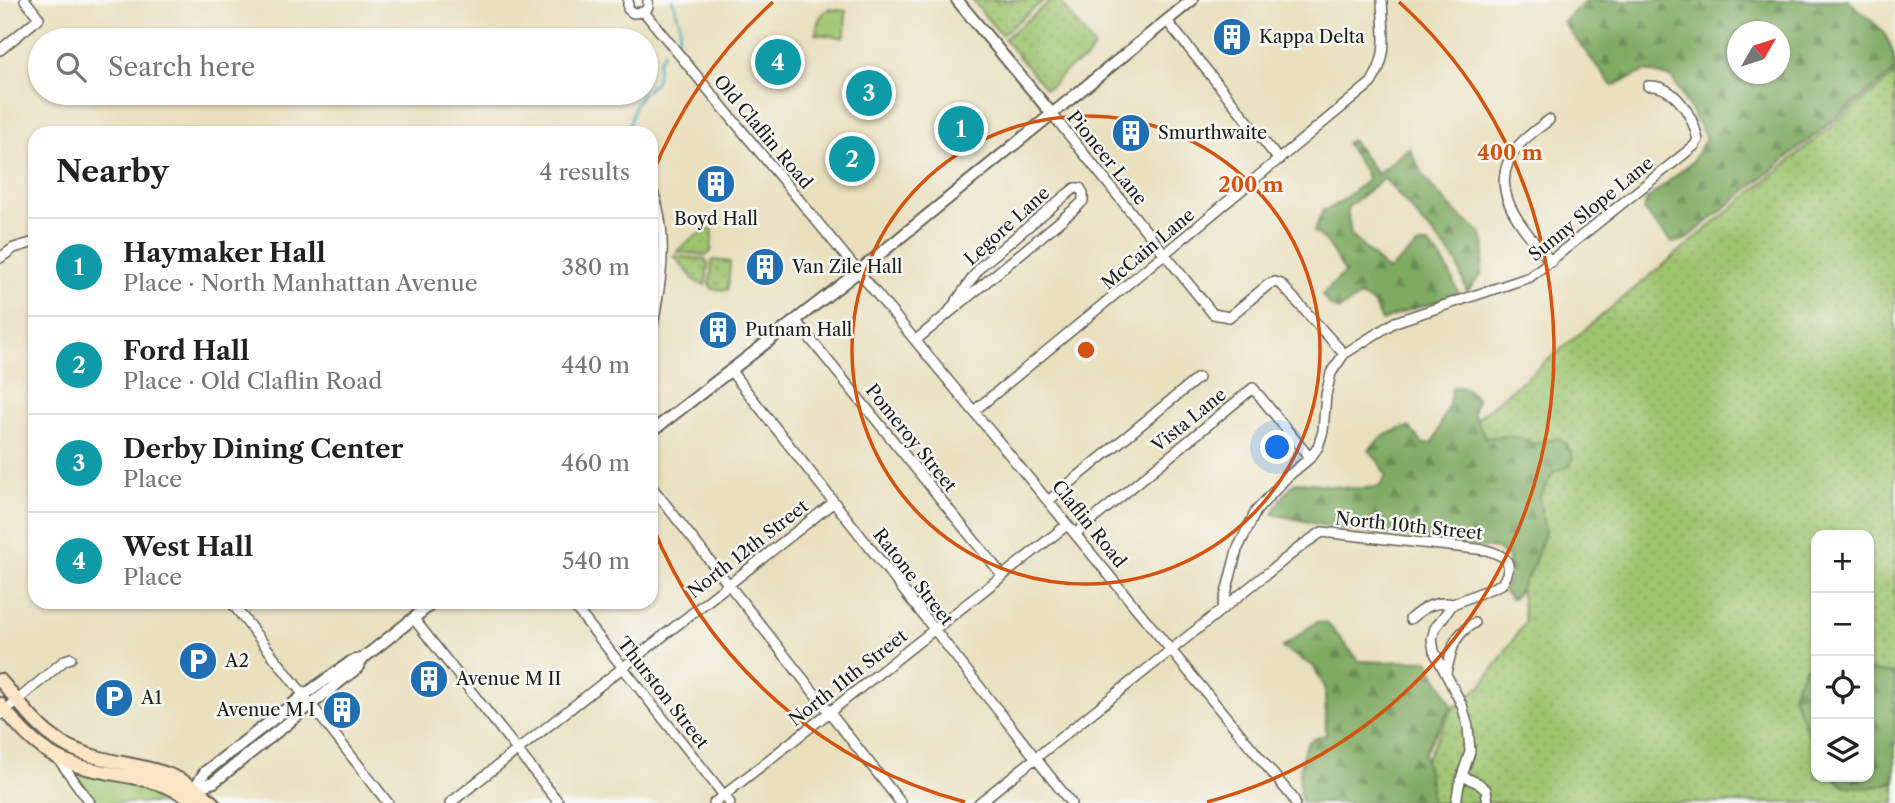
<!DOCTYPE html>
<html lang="en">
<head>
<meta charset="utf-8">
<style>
	:root { --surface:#fff; --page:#f2f2f2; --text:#222; --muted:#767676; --line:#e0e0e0; --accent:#1f6fb2 }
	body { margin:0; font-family:"Libre Caslon Text",serif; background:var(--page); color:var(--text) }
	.controls { position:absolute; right:21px; bottom:21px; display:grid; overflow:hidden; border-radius:14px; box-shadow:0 2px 5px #0004 }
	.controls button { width:63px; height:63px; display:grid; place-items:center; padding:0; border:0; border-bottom:2px solid var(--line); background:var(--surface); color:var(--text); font:35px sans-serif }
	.compass { position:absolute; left:1727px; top:21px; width:63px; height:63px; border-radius:50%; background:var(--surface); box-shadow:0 2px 5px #0004; rotate:51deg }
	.you { position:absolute; left:1278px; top:448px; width:24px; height:24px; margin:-18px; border:5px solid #fff; border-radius:50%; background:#1a73e8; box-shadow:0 0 0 10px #1a73e833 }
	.badge { display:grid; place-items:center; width:46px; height:46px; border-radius:50%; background:var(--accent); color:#fff; font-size:23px; font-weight:700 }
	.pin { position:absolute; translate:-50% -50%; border:4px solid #fff; box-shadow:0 2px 7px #0006 }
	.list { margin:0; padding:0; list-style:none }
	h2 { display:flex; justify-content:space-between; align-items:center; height:91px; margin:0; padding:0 28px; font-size:30px }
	h2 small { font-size:23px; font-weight:400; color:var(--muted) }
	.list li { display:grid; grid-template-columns:46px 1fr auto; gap:21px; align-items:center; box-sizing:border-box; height:98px; padding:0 28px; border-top:2px solid var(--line) }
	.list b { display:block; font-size:26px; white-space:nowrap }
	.list p { margin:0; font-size:23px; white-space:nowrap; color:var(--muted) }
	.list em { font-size:23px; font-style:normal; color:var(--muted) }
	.icon { flex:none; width:38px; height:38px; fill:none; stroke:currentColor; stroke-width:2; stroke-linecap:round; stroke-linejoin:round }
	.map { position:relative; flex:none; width:1895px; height:803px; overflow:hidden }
	.search { position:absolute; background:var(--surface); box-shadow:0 2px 5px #0004; left:28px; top:28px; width:630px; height:77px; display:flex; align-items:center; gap:18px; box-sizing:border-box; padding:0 24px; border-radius:38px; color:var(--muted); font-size:26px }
	.panel { position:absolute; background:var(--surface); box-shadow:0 2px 5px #0004; left:28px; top:126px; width:630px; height:483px; border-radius:21px }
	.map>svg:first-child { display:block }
	.grass { fill:url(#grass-dots); stroke:#5e7046; stroke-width:2; fill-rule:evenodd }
	.forest { fill:url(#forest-firs); stroke:#4e633f; stroke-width:2; fill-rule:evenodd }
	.green { fill:#9fc46f; stroke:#5e7046; stroke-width:2 }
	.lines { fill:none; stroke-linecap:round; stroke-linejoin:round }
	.stream { stroke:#40a9c0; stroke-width:2.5 }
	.minor-casing { stroke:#646155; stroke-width:12 }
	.tertiary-casing { stroke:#646155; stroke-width:14 }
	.secondary-casing { stroke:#646155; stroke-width:16 }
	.minor { stroke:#fff; stroke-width:9 }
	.tertiary { stroke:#fff; stroke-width:10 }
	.secondary { stroke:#fce5c4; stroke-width:12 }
	.ring { fill:none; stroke:#d4530e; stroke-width:3.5 }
	.labels { text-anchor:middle; stroke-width:5; stroke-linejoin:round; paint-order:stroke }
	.poi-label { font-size:18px; fill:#1c1c1c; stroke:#f6f6f2; text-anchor:start }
	.street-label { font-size:18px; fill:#1c1c1c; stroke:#f6f6f2 }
	.centre { fill:#d4530e; stroke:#f6f6f2; stroke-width:3.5 }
	.ring-label { font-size:21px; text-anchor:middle; font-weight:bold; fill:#d4530e; stroke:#f6f6f2; stroke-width:5; stroke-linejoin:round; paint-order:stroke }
</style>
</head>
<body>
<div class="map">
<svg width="1895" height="803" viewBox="0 0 1895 803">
	<defs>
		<pattern id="grass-dots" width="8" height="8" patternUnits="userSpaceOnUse" patternTransform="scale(1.75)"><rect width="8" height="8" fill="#9fc46f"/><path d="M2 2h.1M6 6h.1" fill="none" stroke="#88a860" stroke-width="1.8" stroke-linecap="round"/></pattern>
		<pattern id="forest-firs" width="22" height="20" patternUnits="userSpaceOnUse" patternTransform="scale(1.75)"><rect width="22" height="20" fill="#7faa62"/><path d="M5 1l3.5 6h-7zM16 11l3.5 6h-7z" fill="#678a50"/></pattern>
	</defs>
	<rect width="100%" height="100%" fill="#f6f6f2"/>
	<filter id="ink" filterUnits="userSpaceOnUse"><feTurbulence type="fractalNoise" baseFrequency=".0143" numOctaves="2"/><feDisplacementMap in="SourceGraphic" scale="14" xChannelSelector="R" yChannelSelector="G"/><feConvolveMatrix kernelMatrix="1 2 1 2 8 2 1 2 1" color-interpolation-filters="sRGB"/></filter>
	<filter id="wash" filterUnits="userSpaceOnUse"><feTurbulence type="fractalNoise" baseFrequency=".00686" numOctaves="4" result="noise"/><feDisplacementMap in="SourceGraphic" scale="28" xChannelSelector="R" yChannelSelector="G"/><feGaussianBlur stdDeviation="1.57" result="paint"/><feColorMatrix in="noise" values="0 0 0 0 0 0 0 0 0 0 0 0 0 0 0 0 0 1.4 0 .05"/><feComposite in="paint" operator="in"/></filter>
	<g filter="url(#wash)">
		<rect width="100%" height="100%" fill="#eae0be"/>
		<path class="grass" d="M972,0H1044L1001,35Z
			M1052,0H1059L1094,47L1087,59L1070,67L1050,87L1045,88L1004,39Z
			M1895,74V803H1404L1451,710L1482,685L1525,622L1517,565L1500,544L1350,523ZM1816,535H1869V777H1816Z
			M708,229L713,230L711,252L707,255L676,252L691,239Z
			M674,256L705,259L708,264L706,285L696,282Z
			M712,260L730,262L728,290L713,289L710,286Z"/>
		<path class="forest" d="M1587,0H1848C1874,24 1895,33 1895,71L1685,240L1672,243L1644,211L1646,200L1692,162L1706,138L1672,78L1646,71L1612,86L1563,22ZM1738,32H1780V74H1738Z
			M1352,140L1377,174L1409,148L1423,175L1437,193L1457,214L1482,234L1485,246L1481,275L1467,292L1456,261L1384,178L1347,208L1351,235L1388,271L1417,246L1428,244C1444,259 1451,274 1459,295L1409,310L1382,321L1373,303L1360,296L1339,310L1330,306L1322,295L1345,272L1325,240L1314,232L1323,210C1341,206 1351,191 1367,181L1366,173L1346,143Z
			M1452,387L1466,388L1477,399L1473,413L1486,438C1504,435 1518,434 1533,444L1558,438L1567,445L1573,457L1570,466L1554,472L1539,498L1545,532L1533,567L1515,597L1511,599L1503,591L1508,581V558L1497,549L1339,529L1273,514L1281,499L1295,482C1323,482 1353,493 1380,486L1386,476L1378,461L1369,450C1380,436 1392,430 1409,427L1423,444L1433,443L1449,404Z
			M1316,622L1328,624L1359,661L1385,662L1428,660L1452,705L1424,753L1431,789V803H1302C1297,792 1300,757 1306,746C1310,738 1318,737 1326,735L1325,687L1313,666L1282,648Z
			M1805,667H1816V751L1792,694Z
			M1869,671L1895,674V782L1868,788L1842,785L1835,777H1869Z"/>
		<path class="green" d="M828,9L846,11L845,35L841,37L816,34C817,23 819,16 828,9Z
			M67,766L153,787L173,796L164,803H98Z"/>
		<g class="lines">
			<path class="stream" d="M673,0C676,16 686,27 675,42
				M646,91L656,81L659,60L664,52
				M627,133L635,104L643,93"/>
		</g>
	</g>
	<g filter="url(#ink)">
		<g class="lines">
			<g class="minor-casing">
				<path id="minor" d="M628,0V9L633,13L644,12
					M644,12L1293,798L1295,803
					M644,12L648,7V0
					M1167,21L1279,160
					M0,50L39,18L25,0
					M1052,114L1213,314L1229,317L1269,284L1275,282L1281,284L1344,354
					M1549,120C1539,128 1528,135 1520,144C1481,188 1523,227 1551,262
					M587,133L597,131L606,133
					M651,187C671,233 660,289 651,336
					M0,258L14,248L31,243
					M795,320L1003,576
					M916,340L1077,207L1083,201V193L1080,188H1075L1066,195L981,266L948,313
					M730,370L1071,803
					M974,411L1371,83C1390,54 1383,33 1382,0
					M651,486L901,803
					M1048,501L1198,378
					M1075,534L1253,388L1310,458
					M231,602L388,803
					M571,602L730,803
					M1222,609L1237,550L1256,511L1287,477L1310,458L1318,447L1323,431L1326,395L1331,373L1344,354L1395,322L1530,277L1694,146L1698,140C1693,116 1675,84 1648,86
					M414,619L559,803
					M1410,619C1423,608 1435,600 1453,604
					M1446,673C1452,650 1452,636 1474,623
					M0,715L65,660L71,658
					M57,757L90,803
					M1462,776L1478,783L1486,790L1488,803
					M450,803L834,502
					M714,803L1067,525
					M979,803L1304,544L1322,532L1486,550C1507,556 1515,563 1502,584L1453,604L1435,628L1432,639L1434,651L1462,705L1468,727L1470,752L1459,785L1456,803"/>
			</g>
			<g class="tertiary-casing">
				<path id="tertiary" d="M957,0L1052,114
					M651,432L859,271L1192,0
					M195,788L214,782L357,668L362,659L434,602
					M194,789L205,772L303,696L352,661L362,659"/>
			</g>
			<g class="secondary-casing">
				<path id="secondary" d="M0,680C21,704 40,733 69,747C120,771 167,758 213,803
					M0,704C17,725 34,746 59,758C103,780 155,770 195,803"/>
			</g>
			<use href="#minor" class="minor"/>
			<use href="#tertiary" class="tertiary"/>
			<use href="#secondary" class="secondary"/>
		</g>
	</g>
	<g class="ring">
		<circle cx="1086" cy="350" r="234"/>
		<path d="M965 802A468 468 0 0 1 652 525M652 175A468 468 0 0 1 773 2M1399 2A468 468 0 0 1 1207 802"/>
	</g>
	<defs>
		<g id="building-disc" transform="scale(2.0125)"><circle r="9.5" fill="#1f6fb2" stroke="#f6f6f2"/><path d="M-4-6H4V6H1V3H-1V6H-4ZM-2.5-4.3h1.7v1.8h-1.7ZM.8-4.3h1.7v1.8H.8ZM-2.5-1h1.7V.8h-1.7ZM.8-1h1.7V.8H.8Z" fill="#fff"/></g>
		<g id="parking-disc" transform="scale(2.0125)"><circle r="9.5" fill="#1f6fb2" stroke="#f6f6f2"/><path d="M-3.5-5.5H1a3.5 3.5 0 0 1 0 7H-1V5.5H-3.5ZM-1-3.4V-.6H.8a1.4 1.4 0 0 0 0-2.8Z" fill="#fff"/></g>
	</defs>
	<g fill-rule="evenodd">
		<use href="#building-disc" x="1232" y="37"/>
		<use href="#building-disc" x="1131" y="133"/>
		<use href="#building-disc" x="716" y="184"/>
		<use href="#building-disc" x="765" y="267"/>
		<use href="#building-disc" x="718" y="330"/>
		<use href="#parking-disc" x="198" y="661"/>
		<use href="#building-disc" x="429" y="679"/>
		<use href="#parking-disc" x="114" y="698"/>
		<use href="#building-disc" x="342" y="710"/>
	</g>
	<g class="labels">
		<g class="poi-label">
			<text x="1259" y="43">Kappa Delta</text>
			<text x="1158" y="139">Smurthwaite</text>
			<text x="716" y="225" text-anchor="middle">Boyd Hall</text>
			<text x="792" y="273">Van Zile Hall</text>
			<text x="745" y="336">Putnam Hall</text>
			<text x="225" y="667">A2</text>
			<text x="456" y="685">Avenue M II</text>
			<text x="141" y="704">A1</text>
			<text x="315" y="716" text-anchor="end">Avenue M I</text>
		</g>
		<g class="street-label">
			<text transform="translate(763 132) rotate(50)" y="6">Old Claflin Road</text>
			<text transform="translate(1107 158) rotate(51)" y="6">Pioneer Lane</text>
			<text transform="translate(1591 209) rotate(-39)" y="6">Sunny Slope Lane</text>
			<text transform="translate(1007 226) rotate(-42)" y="6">Legore Lane</text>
			<text transform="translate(1148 249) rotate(-40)" y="6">McCain Lane</text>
			<text transform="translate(1189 420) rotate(-39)" y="6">Vista Lane</text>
			<text transform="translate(911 438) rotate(51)" y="6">Pomeroy Street</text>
			<text transform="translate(1089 524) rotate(51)" y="6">Claflin Road</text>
			<text transform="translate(1409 526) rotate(6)" y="6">North 10th Street</text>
			<text transform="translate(748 549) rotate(-38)" y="6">North 12th Street</text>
			<text transform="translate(913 577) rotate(52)" y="6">Ratone Street</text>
			<text transform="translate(848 678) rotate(-38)" y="6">North 11th Street</text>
			<text transform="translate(663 693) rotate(52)" y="6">Thurston Street</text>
		</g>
	</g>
	<circle cx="1086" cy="350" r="10" class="centre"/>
	<g class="ring-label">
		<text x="1510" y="160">400 m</text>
		<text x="1251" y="192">200 m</text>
	</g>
</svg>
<div class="controls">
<button>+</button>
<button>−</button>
<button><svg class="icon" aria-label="locate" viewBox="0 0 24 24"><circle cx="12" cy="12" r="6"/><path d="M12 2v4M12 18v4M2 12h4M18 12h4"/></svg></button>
<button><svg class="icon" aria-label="layers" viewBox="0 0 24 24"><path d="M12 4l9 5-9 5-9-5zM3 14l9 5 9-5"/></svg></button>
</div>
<svg class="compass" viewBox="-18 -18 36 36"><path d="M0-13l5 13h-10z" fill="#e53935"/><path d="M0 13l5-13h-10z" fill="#767676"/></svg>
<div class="you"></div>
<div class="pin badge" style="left:961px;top:129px;background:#0f9aa8">1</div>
<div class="pin badge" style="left:852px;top:159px;background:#0f9aa8">2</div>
<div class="pin badge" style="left:869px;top:93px;background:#0f9aa8">3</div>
<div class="pin badge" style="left:778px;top:62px;background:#0f9aa8">4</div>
<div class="search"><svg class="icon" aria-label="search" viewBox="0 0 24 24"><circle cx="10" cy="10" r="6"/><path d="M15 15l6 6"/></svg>Search here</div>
<section class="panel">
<h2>Nearby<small>4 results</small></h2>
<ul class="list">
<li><span class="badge" style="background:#0f9aa8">1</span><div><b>Haymaker Hall</b><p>Place · North Manhattan Avenue</p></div><em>380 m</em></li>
<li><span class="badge" style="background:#0f9aa8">2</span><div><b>Ford Hall</b><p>Place · Old Claflin Road</p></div><em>440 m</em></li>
<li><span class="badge" style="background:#0f9aa8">3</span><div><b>Derby Dining Center</b><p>Place</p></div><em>460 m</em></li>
<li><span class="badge" style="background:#0f9aa8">4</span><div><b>West Hall</b><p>Place</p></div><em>540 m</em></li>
</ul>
</section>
</div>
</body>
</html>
